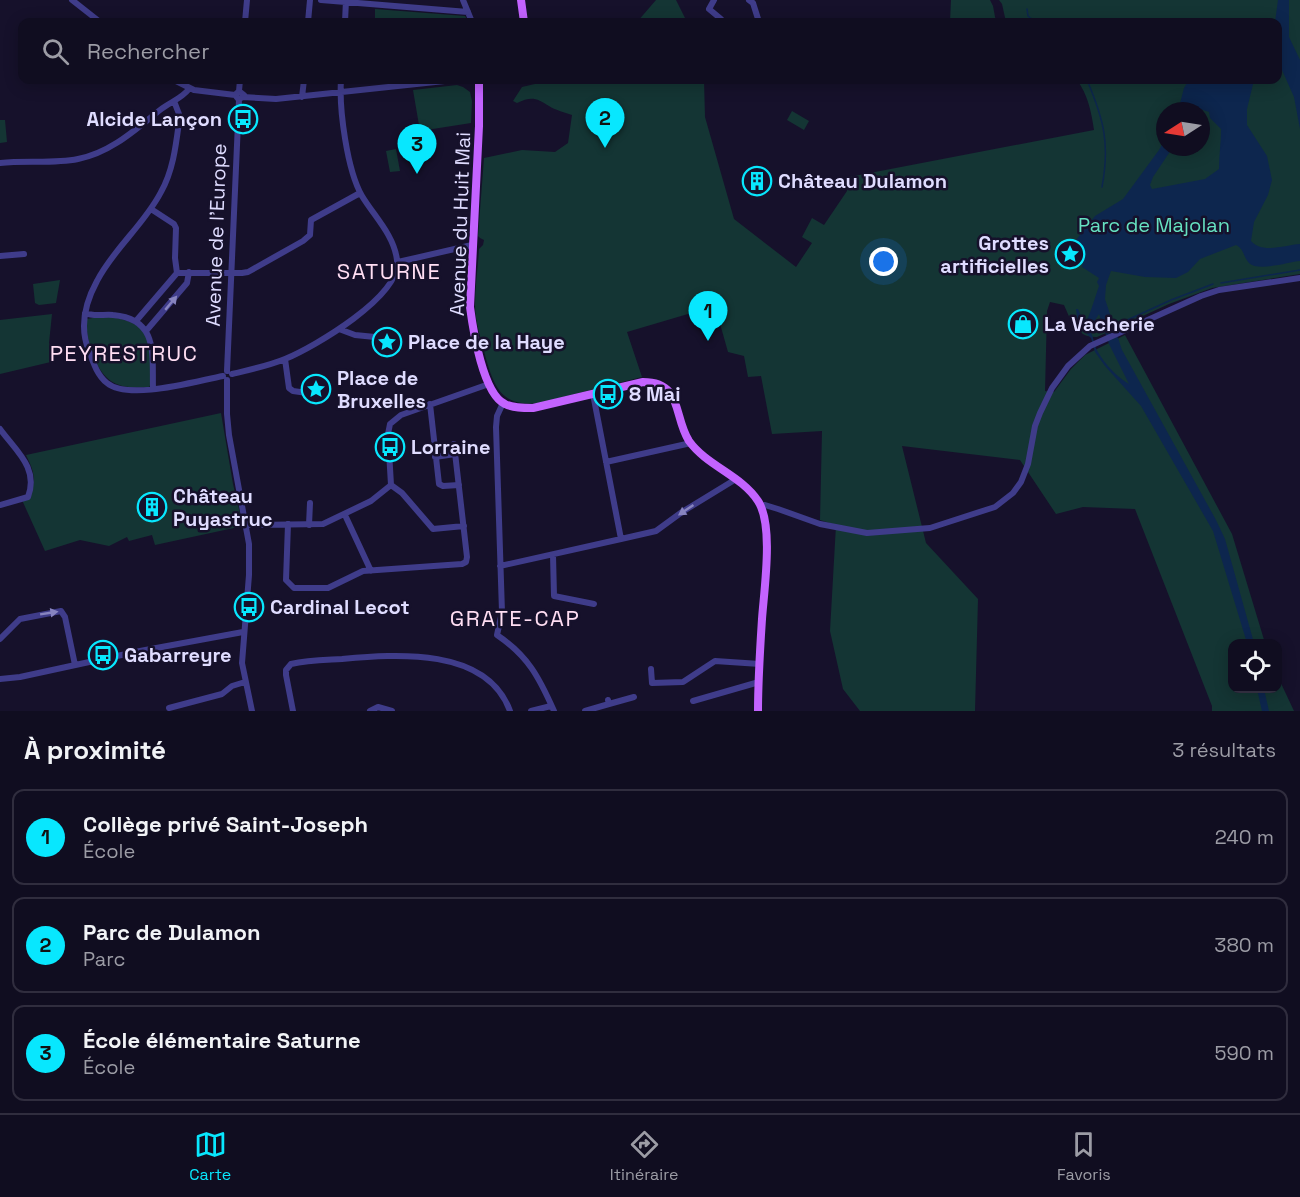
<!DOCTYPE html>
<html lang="fr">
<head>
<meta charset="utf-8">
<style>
	:root { --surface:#100d20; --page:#1e1b2d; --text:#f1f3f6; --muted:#9c9ca5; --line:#302d3e; --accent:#08e7fe }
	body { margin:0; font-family:"Space Grotesk",sans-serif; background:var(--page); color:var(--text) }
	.controls { position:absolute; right:18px; bottom:18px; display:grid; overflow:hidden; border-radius:12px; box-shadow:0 3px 15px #0003 }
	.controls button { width:54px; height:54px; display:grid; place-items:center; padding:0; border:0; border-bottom:2px solid var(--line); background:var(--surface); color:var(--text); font:30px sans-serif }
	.compass { position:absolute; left:1156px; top:102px; width:54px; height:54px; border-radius:50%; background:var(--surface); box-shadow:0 3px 15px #0003; rotate:258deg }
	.you { position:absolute; left:884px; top:262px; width:21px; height:21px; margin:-15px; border:4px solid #fff; border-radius:50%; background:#1a73e8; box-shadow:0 0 0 9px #1a73e833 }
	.badge { display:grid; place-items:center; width:39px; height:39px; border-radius:50%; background:var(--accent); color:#111; font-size:20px; font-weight:700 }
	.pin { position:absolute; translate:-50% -50px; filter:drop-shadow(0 2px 3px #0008) }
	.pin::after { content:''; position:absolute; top:32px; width:21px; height:18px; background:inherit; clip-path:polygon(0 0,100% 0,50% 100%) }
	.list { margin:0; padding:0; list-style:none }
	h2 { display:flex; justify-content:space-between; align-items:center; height:78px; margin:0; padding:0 24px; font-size:26px }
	h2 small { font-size:20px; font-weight:400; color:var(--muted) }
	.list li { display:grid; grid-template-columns:39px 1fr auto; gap:18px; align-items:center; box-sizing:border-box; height:96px; margin:0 12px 12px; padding:0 12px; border:2px solid var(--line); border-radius:12px }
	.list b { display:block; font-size:22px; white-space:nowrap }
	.list p { margin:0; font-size:20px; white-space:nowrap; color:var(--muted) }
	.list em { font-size:20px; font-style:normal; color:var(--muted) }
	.icon { flex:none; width:33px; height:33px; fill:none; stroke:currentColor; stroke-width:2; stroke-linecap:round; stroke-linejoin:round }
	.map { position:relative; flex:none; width:1300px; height:711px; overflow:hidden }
	.search { position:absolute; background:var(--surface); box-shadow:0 3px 15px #0003; left:18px; right:18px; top:18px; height:66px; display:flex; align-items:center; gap:15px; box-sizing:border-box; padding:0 21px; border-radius:12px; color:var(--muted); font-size:22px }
	.sheet { height:402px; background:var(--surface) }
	nav { display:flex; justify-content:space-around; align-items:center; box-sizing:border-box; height:84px; border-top:2px solid var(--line); background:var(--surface); font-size:16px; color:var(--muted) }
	nav a { display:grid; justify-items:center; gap:3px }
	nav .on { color:var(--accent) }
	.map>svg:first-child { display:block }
	.green { fill:#143534; fill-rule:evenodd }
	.water { fill:#0d264e; fill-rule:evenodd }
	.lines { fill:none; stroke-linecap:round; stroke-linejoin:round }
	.stream { stroke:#0d264e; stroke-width:1.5 }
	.minor { stroke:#3f3c8a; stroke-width:6 }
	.major { stroke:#c363ff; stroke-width:8 }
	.oneway { fill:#8784bf }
	.labels { text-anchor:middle; stroke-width:5; stroke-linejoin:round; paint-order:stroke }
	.poi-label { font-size:20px; font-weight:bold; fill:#dfdcff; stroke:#16112b; text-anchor:start }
	.street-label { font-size:20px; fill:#dfdcff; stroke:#16112b }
	.park-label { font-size:20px; fill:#66e1c1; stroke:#16112b }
	.quarter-label { font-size:22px; letter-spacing:1.5px; fill:#ffdef3; stroke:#16112b }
</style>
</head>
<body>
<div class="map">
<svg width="1300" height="711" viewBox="0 0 1300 711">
	<rect width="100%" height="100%" fill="#16112b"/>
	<path class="green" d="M656,0H676L687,22H637Z
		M951,0H990L993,6L996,22H950Z
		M999,0H1300V274L1212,288L1169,304L1097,337C1077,338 1071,321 1064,305L1050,302L1047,311L1045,391L1054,392L1071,369L1085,355L1125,335L1232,534L1265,643L1232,644V688H1278V677L1294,711H1212V706L1135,509L1083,507L1056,514L1020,460L902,446L926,543L978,599L975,711H860L843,689L830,631L836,525L820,520L822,431L772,434L761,376L748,377L744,356L728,352L715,306L627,332L642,377L539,403C501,407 494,387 485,355C481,339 475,321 475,305C475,286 478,268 479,249L483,245L484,240L480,238L478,236L484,158L522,150L555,152L568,143L572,115C564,112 555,110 549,106C537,98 531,96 517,103L513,101L522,87L552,80H704L705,117L734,219L796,267L812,243L802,237L812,218L824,225L847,191L849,177L1094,130C1091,111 1088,95 1077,80H1278V22H1006L1002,4ZM1165,111H1201V147H1165Z
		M375,9L465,16L469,22H375Z
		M457,85L463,87L470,92L472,101L471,123L420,131L413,90Z
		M792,111L809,121L804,130L787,120Z
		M0,120H5L7,142L0,143Z
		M396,149L400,171L390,172L386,151Z
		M60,280L56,303L39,305L35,303L33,284Z
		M52,314L49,343L55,361L0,374V320Z
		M103,316C155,322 149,340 151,384L149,387C117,390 102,382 92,351C88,340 86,331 87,319Z
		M221,413L233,484L243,526L155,545L152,535L129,541L127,537L109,546L80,540L45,551L22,500L29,497C37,480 34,471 26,455Z"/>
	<path class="water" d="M1278,0H1289V37L1300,60V129L1294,97L1278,61V22H1275Z
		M1189,80H1254L1247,109V125L1267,156L1272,180L1268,195L1254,222L1251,241C1262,254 1285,245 1300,244V261C1288,262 1258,272 1249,263C1243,256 1244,249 1236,245L1200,259L1188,272L1176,278L1145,277L1111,271L1106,285L1105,299L1122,350L1216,520L1225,539L1254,643H1247L1213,531L1141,406L1105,366L1095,352L1091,338L1078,325L1076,309H1078L1083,321L1087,320C1092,309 1095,297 1099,286L1097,282L1099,278L1082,267L1085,253L1078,246L1076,240L1095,216L1123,199L1159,150L1165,139V147H1173L1153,177L1150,185L1152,189L1205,179L1219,169C1219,155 1221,143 1221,129L1210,118L1209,112L1197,108L1193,111H1178L1184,88ZM1099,314L1109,344L1129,384C1118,378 1104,363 1098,352C1093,345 1095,337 1089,330Z
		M1257,689H1264L1269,711H1262Z"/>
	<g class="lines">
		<path class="stream" d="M1027,9L1028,16L1035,22
			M1087,80C1104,120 1110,144 1102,187
			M1221,283L1300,270
			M1112,327L1171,300L1213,284"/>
		<path class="minor" d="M72,0L100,22
			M321,0L468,12
			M463,0L472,22
			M714,0L709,9L721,19
			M749,0L753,3L759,22
			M245,22L247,0
			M308,22L310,0
			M345,22L346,0
			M174,80L194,90L235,95
			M239,91L244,95L239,100L235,95L239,91L240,80
			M243,97L276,99L454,80
			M302,97L304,80
			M174,101L179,114V122C176,145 173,171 161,192C144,225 114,248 97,281C85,303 79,327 89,351C93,362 97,375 107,383C129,401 196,381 223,376
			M0,163C26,160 53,164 78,159C110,153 135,130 160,110C170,102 181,99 189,89
			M151,209L174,224L176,228L175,258L177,273
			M0,256L24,254
			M398,262L472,245
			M85,313C94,317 104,314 113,315C159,319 152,355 153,389
			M136,321L177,273H242L248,272L303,241L310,235L311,220L360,193
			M339,329L355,335L375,337
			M146,331L187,283L189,272
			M285,359L289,388L293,391L307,393
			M227,371L239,100
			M232,374C249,370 268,366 285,359C314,347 402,296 397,260C394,235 374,216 362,196C347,170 339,109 341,80
			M227,380V414L229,435L249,544V575L242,663L252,711
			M593,394L621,539L656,531L682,512L736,479
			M503,403L497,416L496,427L502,612L497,635C528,656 539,677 554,711
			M430,404L439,484L443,486L459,485
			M0,429C16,451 39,468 28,497L0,505
			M435,457L455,454
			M606,462L691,443
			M391,485L388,434L390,424L401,415L489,384
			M391,485L402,493L433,529L464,526
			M761,506L765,505L778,509L820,524L867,533L930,528L995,507L1013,493L1021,482L1028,464L1035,426L1040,413L1052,388L1068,366L1090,346L1201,296L1219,290L1300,278
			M345,515L371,571
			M288,524L286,580L294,588H328L363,571L462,564L466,562L467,557L454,444
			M247,525L323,524L371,501L391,485
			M309,525L310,503
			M553,555L554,596L594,604
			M500,566L621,539
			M0,639L20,619L61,611L65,617L75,665
			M651,669L652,683L683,682L715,661L760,664
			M0,679L20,677L140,651L243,632
			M693,701L759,682
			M609,704L634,697
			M169,708L222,694L232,686L245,682
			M293,711L286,675V670L291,664C308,660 325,660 342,659C396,654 487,647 510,711
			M370,711L378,707L392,711
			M531,711L551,706
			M585,711L609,704L608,700"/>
		<path class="major" d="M521,0L524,22
			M479,80V126L470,307C473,330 483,394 505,404C513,408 523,408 533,408L643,382C683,382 673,416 689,441C707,466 741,475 758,501C774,525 764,590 762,619C760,650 758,680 758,711"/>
	</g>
	<defs><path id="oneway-solid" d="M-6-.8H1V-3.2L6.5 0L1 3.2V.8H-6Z" transform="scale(1.5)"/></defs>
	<g class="oneway">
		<use href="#oneway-solid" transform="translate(171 303) rotate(-50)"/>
		<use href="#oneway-solid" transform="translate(686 510) rotate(146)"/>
		<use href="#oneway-solid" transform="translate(49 613) rotate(-9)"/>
	</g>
	<defs>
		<g id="bus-ring" transform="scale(1.5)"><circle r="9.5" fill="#16112b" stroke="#08e7fe" stroke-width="1.5"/><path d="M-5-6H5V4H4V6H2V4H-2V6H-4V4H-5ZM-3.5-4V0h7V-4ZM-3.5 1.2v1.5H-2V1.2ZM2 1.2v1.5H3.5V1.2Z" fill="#08e7fe"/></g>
		<g id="building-ring" transform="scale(1.5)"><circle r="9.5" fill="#16112b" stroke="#08e7fe" stroke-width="1.5"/><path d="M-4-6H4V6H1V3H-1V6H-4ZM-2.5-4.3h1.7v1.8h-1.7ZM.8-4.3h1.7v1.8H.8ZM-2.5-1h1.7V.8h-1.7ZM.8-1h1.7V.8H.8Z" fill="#08e7fe"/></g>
		<g id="sight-ring" transform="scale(1.5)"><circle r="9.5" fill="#16112b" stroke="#08e7fe" stroke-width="1.5"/><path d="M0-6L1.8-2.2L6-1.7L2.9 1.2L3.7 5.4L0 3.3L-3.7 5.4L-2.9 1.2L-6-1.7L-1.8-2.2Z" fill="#08e7fe"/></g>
		<g id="shop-ring" transform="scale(1.5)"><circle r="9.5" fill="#16112b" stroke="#08e7fe" stroke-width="1.5"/><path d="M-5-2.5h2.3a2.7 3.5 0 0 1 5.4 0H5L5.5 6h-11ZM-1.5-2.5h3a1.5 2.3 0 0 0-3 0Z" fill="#08e7fe"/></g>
	</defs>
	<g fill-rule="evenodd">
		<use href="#bus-ring" x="243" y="119"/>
		<use href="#building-ring" x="757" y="181"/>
		<use href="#sight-ring" x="1070" y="254"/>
		<use href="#shop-ring" x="1023" y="324"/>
		<use href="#sight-ring" x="387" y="342"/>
		<use href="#sight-ring" x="316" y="389"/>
		<use href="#bus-ring" x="608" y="394"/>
		<use href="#bus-ring" x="390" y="447"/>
		<use href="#building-ring" x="152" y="507"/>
		<use href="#bus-ring" x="249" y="607"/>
		<use href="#bus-ring" x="103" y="655"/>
	</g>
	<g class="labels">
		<g class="poi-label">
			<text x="222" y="126" text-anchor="end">Alcide Lançon</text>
			<text x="778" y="188">Château Dulamon</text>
			<text x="1049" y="250" text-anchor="end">Grottes<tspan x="1049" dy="23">artificielles</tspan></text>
			<text x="1044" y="331">La Vacherie</text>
			<text x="408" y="349">Place de la Haye</text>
			<text x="337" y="385">Place de<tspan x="337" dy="23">Bruxelles</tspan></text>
			<text x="629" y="401">8 Mai</text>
			<text x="411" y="454">Lorraine</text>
			<text x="173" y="503">Château<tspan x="173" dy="23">Puyastruc</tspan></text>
			<text x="270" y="614">Cardinal Lecot</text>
			<text x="124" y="662">Gabarreyre</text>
		</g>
		<g class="street-label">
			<text transform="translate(460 224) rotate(-88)" y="7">Avenue du Huit Mai</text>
			<text transform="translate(216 235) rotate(-88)" y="7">Avenue de l'Europe</text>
		</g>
		<g class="park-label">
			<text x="1154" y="232">Parc de Majolan</text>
		</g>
		<g class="quarter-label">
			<text x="389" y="279">SATURNE</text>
			<text x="124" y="361">PEYRESTRUC</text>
			<text x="515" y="626">GRATE-CAP</text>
		</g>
	</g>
</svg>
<div class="controls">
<button><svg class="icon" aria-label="locate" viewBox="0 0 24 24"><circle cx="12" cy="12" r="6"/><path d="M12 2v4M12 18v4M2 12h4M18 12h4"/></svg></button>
</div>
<svg class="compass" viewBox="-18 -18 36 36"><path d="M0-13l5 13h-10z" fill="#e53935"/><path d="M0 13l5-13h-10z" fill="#9c9ca5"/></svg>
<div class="you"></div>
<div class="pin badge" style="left:708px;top:341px">1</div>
<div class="pin badge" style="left:605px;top:148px">2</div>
<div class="pin badge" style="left:417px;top:174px">3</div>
<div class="search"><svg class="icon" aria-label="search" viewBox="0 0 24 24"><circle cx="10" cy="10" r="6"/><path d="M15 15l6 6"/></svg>Rechercher</div>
</div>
<section class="sheet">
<h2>À proximité<small>3 résultats</small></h2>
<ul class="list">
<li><span class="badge">1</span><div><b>Collège privé Saint-Joseph</b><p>École</p></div><em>240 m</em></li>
<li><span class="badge">2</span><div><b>Parc de Dulamon</b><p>Parc</p></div><em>380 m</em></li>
<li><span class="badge">3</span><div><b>École élémentaire Saturne</b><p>École</p></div><em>590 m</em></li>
</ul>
</section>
<nav>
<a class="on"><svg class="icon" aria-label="map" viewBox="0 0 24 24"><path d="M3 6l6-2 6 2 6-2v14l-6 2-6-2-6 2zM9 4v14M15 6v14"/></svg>Carte</a>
<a><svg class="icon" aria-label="directions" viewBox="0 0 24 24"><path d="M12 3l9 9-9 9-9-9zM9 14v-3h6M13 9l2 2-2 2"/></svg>Itinéraire</a>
<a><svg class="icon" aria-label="saved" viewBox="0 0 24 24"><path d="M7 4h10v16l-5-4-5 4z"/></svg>Favoris</a>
</nav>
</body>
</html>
